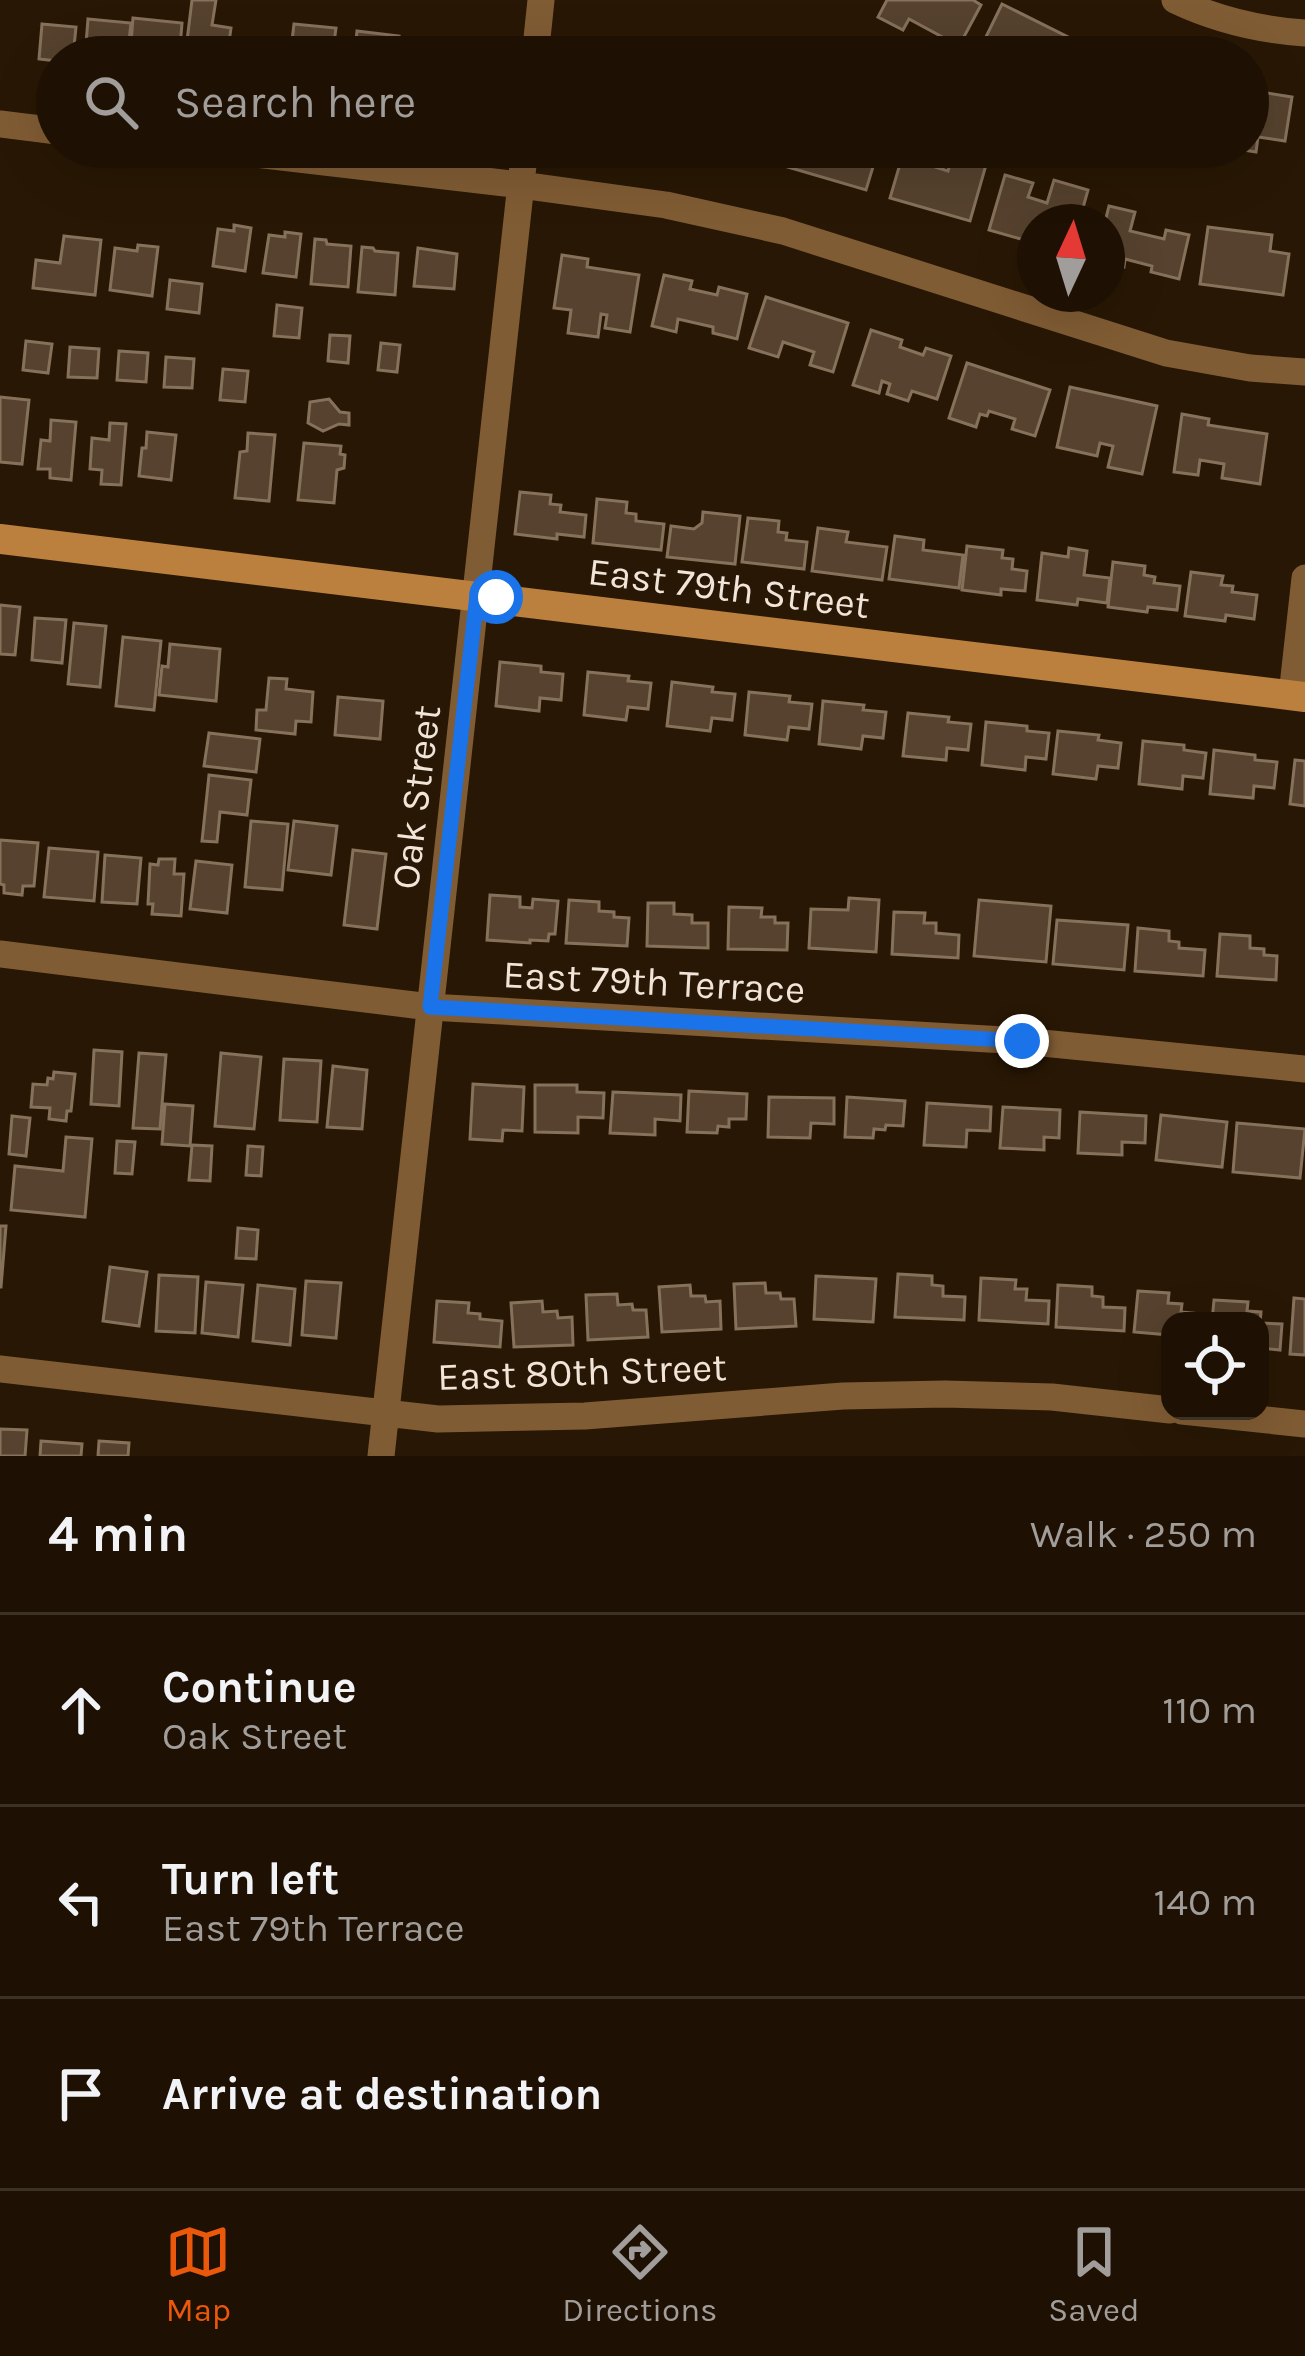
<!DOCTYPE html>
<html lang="en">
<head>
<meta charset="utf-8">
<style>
	:root { --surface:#1e1103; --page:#2b1f12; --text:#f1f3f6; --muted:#a19d9a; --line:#3c3125; --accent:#ea580c }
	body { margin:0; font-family:Karla,sans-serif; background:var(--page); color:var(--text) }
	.controls { position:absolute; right:36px; bottom:36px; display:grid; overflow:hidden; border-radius:24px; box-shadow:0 12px 48px #0002 }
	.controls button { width:108px; height:108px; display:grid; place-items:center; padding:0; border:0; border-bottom:3px solid var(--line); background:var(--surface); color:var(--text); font:60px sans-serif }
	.compass { position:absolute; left:1017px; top:204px; width:108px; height:108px; border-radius:50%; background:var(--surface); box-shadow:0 12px 48px #0002; rotate:4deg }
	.stop { position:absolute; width:36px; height:36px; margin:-27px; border:9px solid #1a73e8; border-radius:50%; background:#fff }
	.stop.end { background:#1a73e8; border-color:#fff; box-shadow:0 3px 12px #0008 }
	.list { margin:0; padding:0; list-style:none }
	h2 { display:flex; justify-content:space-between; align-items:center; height:156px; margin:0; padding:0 48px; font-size:51px }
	h2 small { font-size:39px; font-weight:400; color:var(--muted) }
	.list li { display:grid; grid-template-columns:78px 1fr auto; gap:36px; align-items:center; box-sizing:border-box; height:192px; padding:0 48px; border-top:3px solid var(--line) }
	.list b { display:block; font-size:45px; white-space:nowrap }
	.list p { margin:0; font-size:39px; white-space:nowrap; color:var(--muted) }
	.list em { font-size:39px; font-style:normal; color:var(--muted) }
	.icon { flex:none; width:66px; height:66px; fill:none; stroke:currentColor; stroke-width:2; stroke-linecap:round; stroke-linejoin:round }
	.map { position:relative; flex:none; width:1305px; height:1456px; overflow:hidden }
	.search { position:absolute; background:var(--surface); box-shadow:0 12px 48px #0002; left:36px; right:36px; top:36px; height:132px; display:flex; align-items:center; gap:30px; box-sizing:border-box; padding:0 42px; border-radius:66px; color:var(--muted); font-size:45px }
	.sheet { height:732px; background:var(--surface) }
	nav { display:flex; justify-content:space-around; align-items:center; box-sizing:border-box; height:168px; border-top:3px solid var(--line); background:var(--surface); font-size:33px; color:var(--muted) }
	nav a { display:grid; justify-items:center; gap:6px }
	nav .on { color:var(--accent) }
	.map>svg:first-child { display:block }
	.building { fill:#56422e; stroke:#86715b; stroke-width:3 }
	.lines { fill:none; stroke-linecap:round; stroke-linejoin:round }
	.street { stroke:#805c34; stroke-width:27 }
	.secondary { stroke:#bb803d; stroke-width:30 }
	.route { stroke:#1a73e8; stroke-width:15 }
	.labels { text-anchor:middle; stroke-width:10; stroke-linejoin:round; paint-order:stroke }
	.street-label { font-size:39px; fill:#f1e5d9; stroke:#281704 }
</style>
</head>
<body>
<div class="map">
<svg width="1305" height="1456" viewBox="0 0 1305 1456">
	<rect width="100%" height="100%" fill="#281704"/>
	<path class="building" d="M192,0H216L212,25L231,28L227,57H185Z
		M887,0H973L981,5L959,46L909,19L903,30L878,17Z
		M1002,4L1074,40L1065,57H1020L1013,53L1011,57H996L980,49Z
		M133,18L182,23L180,48L163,47L162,57H130Z
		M88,19L131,23L128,50L106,48L105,57H85Z
		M42,24L76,27L73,57H57V61L39,59Z
		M294,24L336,28L332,57H290Z
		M357,31L399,36L396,57H354Z
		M247,41L280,45L278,57H245Z
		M590,45L619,52L618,57H588Z
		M1248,90L1292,97L1285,141L1258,137L1256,152L1225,147H1248Z
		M727,147H763L760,159L729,153L730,148Z
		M789,147H879L866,190L784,166Z
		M905,147H919L933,151L929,165L948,171L954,148L988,158L970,221L890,198Z
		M1005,175L1033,183L1028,197L1047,203L1054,180L1088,190L1079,222H1035V243L989,230Z
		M1109,206L1135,212L1130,231L1164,239L1166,230L1189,235L1179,279L1151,272L1152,266L1125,259L1124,267L1107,263L1105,222Z
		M234,225L251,228L245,271L213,266L218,229L234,231Z
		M1208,227L1272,235L1270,251L1289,254L1283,295L1200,284Z
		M285,232L301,234L296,277L263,273L269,235L285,237Z
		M64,236L101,240L95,295L33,288L36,260L60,263Z
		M315,239L326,240L327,244L351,246L348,287L311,284Z
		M138,245L158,247L152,296L110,290L115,248L137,251Z
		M362,247L373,248L375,251L398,253L395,295L358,292Z
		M418,248L457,254L454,289L414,286Z
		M562,255L588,259L587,267L639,275L630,332L605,328L607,315L601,314L598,337L568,333L571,310L554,308Z
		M664,275L692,281L690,289L717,295L719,287L747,294L737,339L713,333V327L678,319L676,332L652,326Z
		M170,280L202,284L199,313L167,309Z
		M766,297L848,323L833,372L810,365L814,352L783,342L778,357L749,348Z
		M277,305L302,308L299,338L274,336Z
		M871,330L902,340L900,347L923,355L926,348L951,356L937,399L912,391L908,401L887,394L890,384L882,381L879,393L853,385Z
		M330,335L350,336L348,363L328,361Z
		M26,341L52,344L48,373L23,370Z
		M381,343L400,345L397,372L378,370Z
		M70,347L99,349L97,378L68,377Z
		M119,351L148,353L146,382L117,380Z
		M166,357L194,359L192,388L164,387Z
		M967,363L1050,390L1035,436L1012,429L1015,419L989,411L987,416L980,414L976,427L949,418Z
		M223,369L248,371L245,402L220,400Z
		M1070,387L1157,406L1142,474L1108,467L1113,446L1100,443L1097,456L1057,447Z
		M0,397L29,400L22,464L0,462Z
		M329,399L340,412L349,413V425L339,424L323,431L308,423L310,402Z
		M1182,414L1209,419L1208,425L1267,434L1260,484L1222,478L1224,464L1200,460L1198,475L1174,472Z
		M51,420L76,422L71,480L50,478V469H38L41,440L50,441Z
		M110,423L126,424L121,485L101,484L102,470L90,469L92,438L109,440Z
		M147,432L176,435L171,480L139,476L142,448H146Z
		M248,433L275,435L269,501L235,498L240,452L247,451Z
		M304,443L341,446L340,454L345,455L344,468L337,470L334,503L298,500Z
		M520,492L551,495L550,504L561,505L560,512L586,515L584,537L557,534V539L515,534Z
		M597,499L627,502L626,513L636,514V521L664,524L661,550L593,543Z
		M703,512L740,516L735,564L667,557L671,526L694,529L702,523Z
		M748,518L779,521L778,532L787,533L786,540L807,542L804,569L742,562Z
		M818,528L848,532L846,542L887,547L882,580L812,571Z
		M895,536L924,540L923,550L963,555L959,588L889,579Z
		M967,546L1003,550L1002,558L1013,559L1012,569L1027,571L1025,591L1001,589V595L962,590Z
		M1069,548L1087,551L1084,575L1110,578L1107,603L1078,599L1077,605L1037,600L1042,553L1068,557Z
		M1113,562L1145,566L1144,575L1155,577L1154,583L1180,586L1177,610L1148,607L1147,612L1108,607Z
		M1191,572L1223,576L1221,585L1233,586L1232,592L1257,595L1254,619L1226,615L1225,621L1185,616Z
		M0,605L20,607L15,655L0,654Z
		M35,618L66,620L62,663L32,660Z
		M74,623L106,626L100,687L68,684Z
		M123,637L161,641L154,710L116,706Z
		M170,644L220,649L216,701L159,695L162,666L168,667Z
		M500,662L541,666V672L563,674L561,700L540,698L539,711L496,706Z
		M588,672L629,676L628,681L651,683L648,709L628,707L626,720L584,715Z
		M269,678L287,679L286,689L313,692L311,722L296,721L295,734L256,730L257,710H266Z
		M672,682L713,687L712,692L735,694L732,720L712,718L710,731L667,726Z
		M749,692L790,696L789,702L812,704L809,729L789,727L787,740L745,735Z
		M338,697L383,701L380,739L335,735Z
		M823,701L864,705L863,710L886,712L883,738L863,736L861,749L819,744Z
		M908,713L949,717L948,722L971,724L968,750L947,748L946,760L903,756Z
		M986,722L1027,726V731L1049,733L1046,759L1026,757L1025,770L982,765Z
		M1058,731L1099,735L1098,740L1121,743L1118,768L1098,766L1096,779L1053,774Z
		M209,733L260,739L256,772L204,766Z
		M1143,741L1184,745V750L1206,753L1203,778L1183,776L1182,789L1139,784Z
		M1214,750L1255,755V760L1277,762L1274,788L1254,786L1253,798L1210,794Z
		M1295,760L1305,761V806L1290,804Z
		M209,775L251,780L247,815L220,812L217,842L202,841Z
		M251,821L288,824L282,890L245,887Z
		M294,821L337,826L331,875L288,870Z
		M0,840L38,843L34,886H23L22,895L4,893V885L0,884Z
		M49,848L98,852L94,901L44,897Z
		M353,850L386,854L377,929L344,925Z
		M105,855L141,858L137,904L102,902Z
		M159,859H175L174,874H184L181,916L152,914L153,904H148L150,864L158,865Z
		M196,861L232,865L227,913L190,909Z
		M490,895L520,897V907L532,908L533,899L558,901L555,934H549L548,941L530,940V943L487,940Z
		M849,898L879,900L876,952L809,948L811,909L848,910Z
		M569,900L599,902V911L614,912V917L629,918L627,946L566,943Z
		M979,900L1051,906L1046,962L974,956Z
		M648,903H674V914L692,915V923H708V948L647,946Z
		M729,907L762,908L761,917H775V923H788L787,950L728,949Z
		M894,912L925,913L924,923H936V933L959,935L958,958L892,954Z
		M1057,920L1128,925L1124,970L1053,964Z
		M1138,928L1169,931V941L1179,942V948L1205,950L1203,976L1135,971Z
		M1220,934L1250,936V948L1264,949V955L1277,956L1276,980L1217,976Z
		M94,1050L122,1052L119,1106L91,1104Z
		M139,1053L166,1055L160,1129L133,1128Z
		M221,1053L261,1057L254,1129L215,1126Z
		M284,1059L321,1061L317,1122L280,1120Z
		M333,1066L367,1070L362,1129L327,1127Z
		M54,1072L75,1074L71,1111H67L66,1121L49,1119L50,1108L31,1107L33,1084L47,1085L48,1078L53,1079Z
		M473,1084L524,1087L522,1131L503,1130L502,1141L470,1139Z
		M535,1085H577V1092L604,1093L603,1118L578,1117V1133L535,1132Z
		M689,1091L747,1094L746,1119H729V1127L718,1126L717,1133L687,1132Z
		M613,1092L681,1095L680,1121L655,1119V1135L610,1133Z
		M769,1097L834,1098V1124L811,1123L810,1138L768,1137Z
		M847,1097L905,1101L903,1126L886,1125L885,1130L874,1129L873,1138L845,1137Z
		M927,1103L991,1107L990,1131L967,1130L966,1147L924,1145Z
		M165,1104L193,1106L190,1146L162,1144Z
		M1003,1107L1060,1110L1059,1138L1044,1137V1150L1000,1148Z
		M1080,1112L1146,1116L1145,1143L1122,1142V1155L1078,1153Z
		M1161,1115L1227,1122L1222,1167L1156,1160Z
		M12,1116L30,1118L26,1156L9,1154Z
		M1237,1123L1305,1129L1300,1178L1233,1172Z
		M66,1137L92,1139L85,1217L11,1210L15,1166L63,1171Z
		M117,1141L135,1142L132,1174L115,1173Z
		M192,1145L212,1146L210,1181L189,1180Z
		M248,1146L263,1147L261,1176L246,1175Z
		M0,1226H6L1,1287H0Z
		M238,1228L258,1230L256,1259L236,1258Z
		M110,1267L147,1272L139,1326L103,1321Z
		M898,1274L932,1276V1285L943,1286V1296L965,1297L964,1320L895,1317Z
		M159,1275L198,1277L195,1333L156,1331Z
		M816,1276L876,1279L873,1322L814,1319Z
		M981,1278L1016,1280L1015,1289H1027L1026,1300L1049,1301L1048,1324L979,1320Z
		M306,1281L341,1283L336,1338L302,1335Z
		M206,1282L243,1285L238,1337L202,1333Z
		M765,1283L766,1293H780L781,1299H794L796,1326L736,1329L734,1284Z
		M258,1285L295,1289L290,1345L253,1341Z
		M690,1285L691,1296H705L706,1302L720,1301L721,1329L662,1332L659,1287Z
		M1058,1285L1092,1287V1296L1103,1297V1307L1125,1308L1124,1331L1056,1327Z
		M1138,1291L1169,1293L1168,1303L1182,1304L1181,1312L1203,1314L1202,1321H1170V1335L1134,1332Z
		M617,1294L618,1305L632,1304L633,1310H646L648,1337L588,1340L586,1295Z
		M1294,1298L1305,1299V1355L1290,1354Z
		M1214,1300L1248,1302L1247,1311L1261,1312L1260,1323L1282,1324L1280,1350L1260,1348V1321H1212Z
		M437,1301L469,1303L468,1313L480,1314V1319L502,1321L500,1347L434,1342Z
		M542,1301L543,1312L557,1311L558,1318L572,1317L573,1345L514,1347L511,1303Z
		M0,1429L27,1430L25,1456H0Z
		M41,1441L82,1444L81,1456H40Z
		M99,1441L129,1443L128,1456H98Z"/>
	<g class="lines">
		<path class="street" d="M1175,0C1215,19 1261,30 1305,33
			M535,57L541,0
			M0,124L57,131
			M195,147L521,185L666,205L783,231L1166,353L1250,368L1305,372
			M1292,695L1305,578
			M0,954L430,1007L1022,1041L1305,1069
			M0,1369L438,1419L585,1416L843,1396L945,1394L1052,1397L1170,1410
			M1182,1411L1305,1424
			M381,1456L525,147"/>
		<path class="secondary" d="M0,539L1305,697"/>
	</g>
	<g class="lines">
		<path class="route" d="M496,597L477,595L430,1007L1022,1041"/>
	</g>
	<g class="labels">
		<g class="street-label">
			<text transform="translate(729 587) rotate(7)" y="14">East 79th Street</text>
			<text transform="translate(415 797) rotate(-83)" y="14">Oak Street</text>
			<text transform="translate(654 981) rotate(3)" y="14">East 79th Terrace</text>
			<text transform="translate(582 1371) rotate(-2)" y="14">East 80th Street</text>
		</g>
	</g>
</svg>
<div class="controls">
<button><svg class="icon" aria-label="locate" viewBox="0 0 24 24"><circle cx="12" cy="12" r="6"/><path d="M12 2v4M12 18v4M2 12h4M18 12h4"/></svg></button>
</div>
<svg class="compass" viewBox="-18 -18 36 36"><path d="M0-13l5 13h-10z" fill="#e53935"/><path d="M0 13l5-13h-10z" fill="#a19d9a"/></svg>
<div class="stop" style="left:496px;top:597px"></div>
<div class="stop end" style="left:1022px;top:1041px"></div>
<div class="search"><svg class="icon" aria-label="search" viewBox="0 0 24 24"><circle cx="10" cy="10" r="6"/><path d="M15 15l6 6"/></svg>Search here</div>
</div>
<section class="sheet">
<h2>4 min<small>Walk · 250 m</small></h2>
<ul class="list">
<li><svg class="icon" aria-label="ahead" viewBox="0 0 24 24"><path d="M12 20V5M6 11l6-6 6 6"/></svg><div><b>Continue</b><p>Oak Street</p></div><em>110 m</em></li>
<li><svg class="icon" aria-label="left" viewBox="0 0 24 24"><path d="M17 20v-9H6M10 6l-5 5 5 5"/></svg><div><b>Turn left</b><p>East 79th Terrace</p></div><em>140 m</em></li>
<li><svg class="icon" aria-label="arrive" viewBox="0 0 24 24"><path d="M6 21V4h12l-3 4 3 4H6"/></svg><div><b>Arrive at destination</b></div></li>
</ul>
</section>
<nav>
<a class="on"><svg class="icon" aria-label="map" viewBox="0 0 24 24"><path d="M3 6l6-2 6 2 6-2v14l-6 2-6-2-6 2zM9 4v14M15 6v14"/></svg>Map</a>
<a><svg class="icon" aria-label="directions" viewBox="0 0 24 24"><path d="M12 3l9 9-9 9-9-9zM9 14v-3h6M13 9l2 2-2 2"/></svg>Directions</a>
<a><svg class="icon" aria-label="saved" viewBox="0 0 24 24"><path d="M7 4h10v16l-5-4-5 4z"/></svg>Saved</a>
</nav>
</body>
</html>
